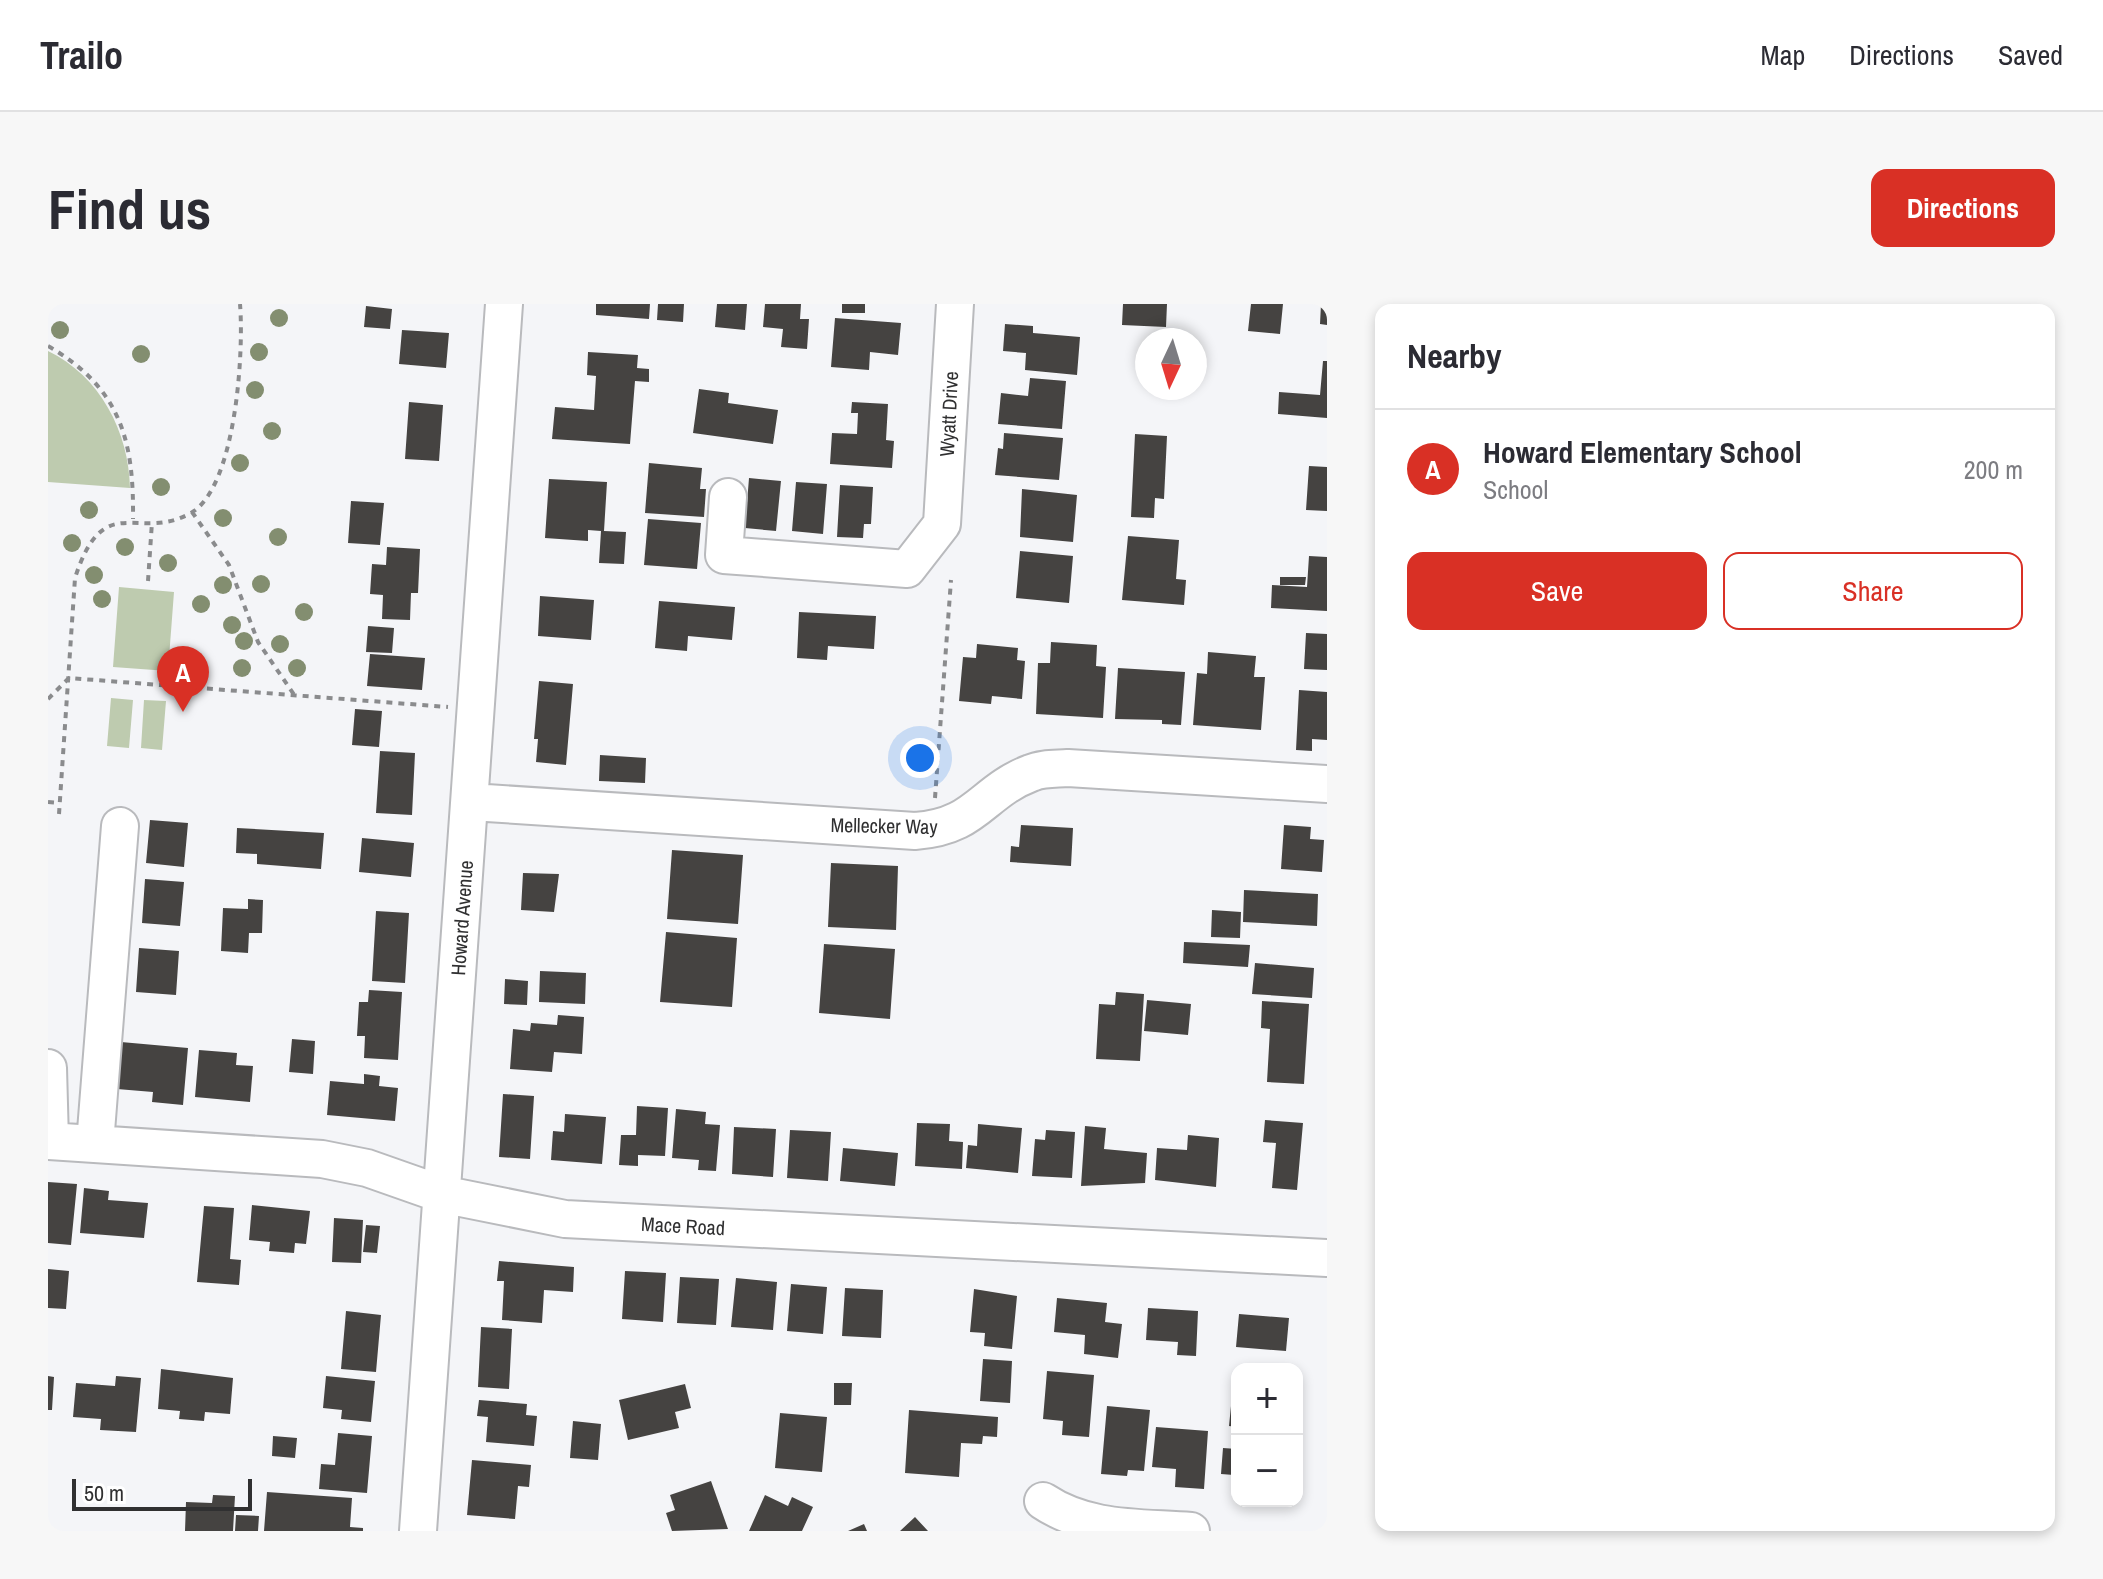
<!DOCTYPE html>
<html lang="en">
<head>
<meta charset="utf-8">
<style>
	:root { --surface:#fff; --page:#f7f7f7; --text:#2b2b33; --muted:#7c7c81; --line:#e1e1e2; --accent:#d93025 }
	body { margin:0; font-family:"Archivo Narrow",sans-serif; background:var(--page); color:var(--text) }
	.controls { position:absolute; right:24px; bottom:24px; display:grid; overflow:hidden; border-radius:16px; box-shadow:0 4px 12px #0003 }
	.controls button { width:72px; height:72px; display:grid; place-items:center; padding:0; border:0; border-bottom:2px solid var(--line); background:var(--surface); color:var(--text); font:40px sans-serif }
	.compass { position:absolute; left:1087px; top:24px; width:72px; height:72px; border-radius:50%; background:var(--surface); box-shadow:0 4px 12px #0003; rotate:184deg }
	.scale { position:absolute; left:24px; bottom:20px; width:180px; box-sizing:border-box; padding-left:8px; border:4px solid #303031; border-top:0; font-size:22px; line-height:28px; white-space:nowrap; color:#303031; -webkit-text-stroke:6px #fff; paint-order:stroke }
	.you { position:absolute; left:872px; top:454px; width:28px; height:28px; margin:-20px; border:6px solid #fff; border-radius:50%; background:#1a73e8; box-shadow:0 0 0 12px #1a73e833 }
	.badge { display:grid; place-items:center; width:52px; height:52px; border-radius:50%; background:var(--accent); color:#fff; font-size:26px; font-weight:700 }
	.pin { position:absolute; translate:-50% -66px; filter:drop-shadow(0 2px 4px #0008) }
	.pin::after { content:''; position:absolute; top:42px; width:28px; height:24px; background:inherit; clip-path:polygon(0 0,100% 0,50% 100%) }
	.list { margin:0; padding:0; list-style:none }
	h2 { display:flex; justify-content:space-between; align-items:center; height:104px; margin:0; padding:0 32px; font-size:34px }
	h2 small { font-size:26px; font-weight:400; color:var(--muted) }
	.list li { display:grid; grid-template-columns:52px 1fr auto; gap:24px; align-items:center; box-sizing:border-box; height:120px; padding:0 32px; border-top:2px solid var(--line) }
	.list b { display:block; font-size:30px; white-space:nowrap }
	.list p { margin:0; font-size:26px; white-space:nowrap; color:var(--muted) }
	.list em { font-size:26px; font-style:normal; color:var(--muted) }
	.actions { display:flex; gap:16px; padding:24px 32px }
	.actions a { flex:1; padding:18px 0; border:2px solid var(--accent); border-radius:16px; text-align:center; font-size:28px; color:var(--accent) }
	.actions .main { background:var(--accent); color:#fff }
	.map { position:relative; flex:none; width:1279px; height:1227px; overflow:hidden; border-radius:16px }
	header { display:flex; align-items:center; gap:48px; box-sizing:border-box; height:112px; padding:0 40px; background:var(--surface); border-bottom:2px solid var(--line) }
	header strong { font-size:38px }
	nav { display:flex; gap:44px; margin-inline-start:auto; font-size:28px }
	.intro { display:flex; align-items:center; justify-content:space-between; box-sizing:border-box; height:192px; padding:0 48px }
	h1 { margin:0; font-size:56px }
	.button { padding:20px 36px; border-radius:16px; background:var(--accent); color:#fff; font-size:28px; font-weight:700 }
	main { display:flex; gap:48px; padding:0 48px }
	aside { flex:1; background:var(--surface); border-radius:16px; box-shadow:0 4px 12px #0003 }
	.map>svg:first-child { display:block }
	.green { fill:#becbaf }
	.building { fill:#454341 }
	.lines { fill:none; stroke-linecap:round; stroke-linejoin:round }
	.minor-casing { stroke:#b9babd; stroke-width:40 }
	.path { stroke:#8a8b8d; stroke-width:4; stroke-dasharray:6 6; stroke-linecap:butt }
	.minor { stroke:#fff; stroke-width:36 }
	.tree { fill:#838e70 }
	.labels { text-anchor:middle; stroke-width:8; stroke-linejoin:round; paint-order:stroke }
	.street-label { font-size:20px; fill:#303031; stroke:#fff }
</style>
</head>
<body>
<header>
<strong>Trailo</strong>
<nav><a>Map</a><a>Directions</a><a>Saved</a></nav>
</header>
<div class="intro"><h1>Find us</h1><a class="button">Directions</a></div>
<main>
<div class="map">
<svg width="1279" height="1227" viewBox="0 0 1279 1227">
	<rect width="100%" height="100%" fill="#f4f5f8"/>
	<path class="green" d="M0,47C52,72 81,128 82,184L0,178Z
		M71,283L126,288L120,367L65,363Z
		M63,394L85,396L81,444L59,442Z
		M96,396L118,397L114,446L93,444Z"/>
	<path class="building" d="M548,0H602L601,15L548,11Z
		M610,0H636L635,18L609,16Z
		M669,0H699L697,26L667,23Z
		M717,0H753L752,15H761L759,45L733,43L735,25L715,23Z
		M794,0H817V9H794Z
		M1075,0H1119L1118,23L1074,21Z
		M1203,0H1235L1232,30L1200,27Z
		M1273,0H1279V21L1272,20Z
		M318,2L344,5L342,25L316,23Z
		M787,14L853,19L850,51L822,48L821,66L783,63Z
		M957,20L985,22V29L1032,33L1029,71L977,66L978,49L955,47Z
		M354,26L401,29L398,64L351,60Z
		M540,48L590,51L589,64L601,65V78L587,77L582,140L504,135L507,103L546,106L548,72L539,71Z
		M1275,57H1279V114L1230,110L1231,88L1272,91Z
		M982,74L1018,77L1014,125L950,120L953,89L980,92Z
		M651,85L681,89L680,99L730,106L725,140L645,129Z
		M361,98L395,101L391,157L357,155Z
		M804,98L840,100L838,136L846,137L844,164L782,160L784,129L809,130L810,109H803Z
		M956,129L1015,134L1011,176L947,171L950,144L955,145Z
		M1087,130L1119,132L1116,195L1107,194L1106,214L1083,213Z
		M601,159L654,164L652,185H658L656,213L597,209Z
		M1261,162L1279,163V207L1258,206Z
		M701,174L733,177L728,227L697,224Z
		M501,175L559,178L556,227L578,228L576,260L551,259L553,227L540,226V237L497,234Z
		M748,178L779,180L775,230L744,227Z
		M792,181L825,183L823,220H816L815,234L789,233Z
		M974,185L1029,191L1025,238L972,233Z
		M303,197L336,199L332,241L300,239Z
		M600,215L653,219L649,265L596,261Z
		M1080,232L1131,236L1128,275L1138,276L1136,301L1074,296Z
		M339,243L372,245L370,289H363L362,316L334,315L335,291L322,290L324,260L338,261Z
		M972,247L1025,252L1021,299L968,294Z
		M1261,252L1279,253V307L1223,304L1224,281L1259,283Z
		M1232,273H1258L1257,281H1232Z
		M492,292L546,296L543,336L490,332Z
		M611,297L687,303L684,336L640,332L639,347L607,344Z
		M751,308L828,312L826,345L780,342L779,356L749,354Z
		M320,322L346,324L344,349L318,348Z
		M1258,329L1279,330V366L1256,365Z
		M1003,338L1049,341L1048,362L1058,363L1055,414L988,410L990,359H1002Z
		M929,340L970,344L969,356L977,357L974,395L944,392L943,400L911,397L915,353L928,354Z
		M1160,348L1208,352L1206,373H1217L1213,426L1145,421L1149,369L1159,370Z
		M322,350L377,354L374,386L319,382Z
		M1070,364L1137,368L1133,421L1114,420V416L1067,415Z
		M491,377L525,380L518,461L488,458L490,435H486Z
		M1251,386L1279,388V436L1264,435V447L1248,446Z
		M307,405L334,407L331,443L304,441Z
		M332,447L367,449L364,511L328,509Z
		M552,451L598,454L597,479L551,477Z
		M102,516L140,519L136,563L98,559Z
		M973,521L1025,524L1023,562L962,558L963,542L971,543Z
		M1236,521L1263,523L1262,535L1276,536L1274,568L1233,565Z
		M189,524L276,529L273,565L209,560V550L188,549Z
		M314,534L366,539L363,573L311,568Z
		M624,546L695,551L690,620L619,615Z
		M783,559L850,562L848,626L780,623Z
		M475,569L511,570L506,608L473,606Z
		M97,575L136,578L132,622L94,619Z
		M1196,586L1270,590L1269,622L1195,618Z
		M200,595L215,596L214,629H201L200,649L173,647L175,604L200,605Z
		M1164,606L1193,608L1192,634L1163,633Z
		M328,607L361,609L357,679L324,677Z
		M618,628L689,634L684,703L612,698Z
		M1136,638L1202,641L1200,663L1135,659Z
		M776,640L847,645L842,715L771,709Z
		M91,644L131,647L128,691L88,688Z
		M1207,659L1266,664L1264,694L1204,690Z
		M492,667L538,669L537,700L491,698Z
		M457,675L480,677L479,701L456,700Z
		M321,686L354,688L350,756L316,754L317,732H309L311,698H320Z
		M1068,688L1096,690L1092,757L1048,755L1051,700L1067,701Z
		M1099,696L1143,700L1140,731L1096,727Z
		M1214,697L1261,700L1256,780L1219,778L1222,725L1213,724Z
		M510,711L536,713L534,750L506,748L504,768L462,765L465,725L482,727L483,719L509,721Z
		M244,735L267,737L265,770L241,768Z
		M73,738L140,744L135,801L104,798L105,788L69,785Z
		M151,746L189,749L188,761L205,762L202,798L147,793Z
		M316,770L332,772L331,782L350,784L347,817L279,811L282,777L316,780Z
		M455,790L486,792L482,855L451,853Z
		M589,802L620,804L617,852L590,851V862L571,861L573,831H588Z
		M628,805L658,808L657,820L672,821L668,867L650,866L651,856L624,854Z
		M517,810L558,813L554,860L503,856L505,827L516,828Z
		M1217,816L1255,819L1249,886L1224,884L1228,839L1215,838Z
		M869,819L902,820L901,837L915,838L914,865L867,862Z
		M930,820L974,824L970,869L918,864L920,841L929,842Z
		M1037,822L1058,824L1056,845L1099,849L1097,879L1033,882Z
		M686,823L728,825L725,873L684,870Z
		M742,826L783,828L780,877L739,874Z
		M998,826L1027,828L1024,874L984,872L987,835L997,836Z
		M1140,831L1171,834L1168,883L1107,876L1109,844L1139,846Z
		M795,844L850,849L847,882L792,877Z
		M0,878L29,880L23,941L0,939Z
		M36,884L61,887L60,896L100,899L96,934L32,929Z
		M204,901L262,907L258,940L247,939L246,949L221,947L222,938L201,936Z
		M156,902L186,904L182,955L193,956L191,981L149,978Z
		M286,914L315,916L313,959L284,958Z
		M318,921L332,922L329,949L315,948Z
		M451,957L526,963L525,988L496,986L494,1019L454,1016L456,977H449Z
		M0,965L21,967L18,1005L0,1004Z
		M577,967L618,969L615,1018L574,1015Z
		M632,973L671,975L668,1021L629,1019Z
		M688,974L729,978L725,1026L683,1023Z
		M743,980L779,983L775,1030L739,1027Z
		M797,984L835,986L833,1034L794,1032Z
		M926,985L969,992L964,1045L936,1042L937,1029L922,1028Z
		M1009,994L1059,999L1057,1018L1074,1020L1070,1054L1036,1050L1037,1031L1006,1028Z
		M1100,1004L1150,1007L1148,1052L1129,1051L1130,1038L1098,1036Z
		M298,1007L333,1011L328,1068L293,1065Z
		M1191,1010L1241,1014L1238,1047L1188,1043Z
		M433,1023L464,1025L461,1085L430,1083Z
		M935,1055L964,1057L962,1099L932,1097Z
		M113,1065L185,1074L182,1110L157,1108L156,1117L131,1115L132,1107L110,1105Z
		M999,1067L1046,1071L1041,1133L1014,1131L1015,1117L995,1115Z
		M0,1072L6,1073L4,1106H0Z
		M68,1072L93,1074L88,1128L52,1126L53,1115L25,1113L28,1079L67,1082Z
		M278,1072L327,1077L323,1118L293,1115L294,1106L275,1104Z
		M1186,1072H1189V1123L1181,1122Z
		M786,1079H804L803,1101H786Z
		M637,1080L643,1104L627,1108L631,1124L580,1136L571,1096Z
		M431,1096L479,1100L478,1111L489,1112L486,1142L438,1138L440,1113L429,1112Z
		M1059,1102L1102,1106L1096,1167L1080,1166L1079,1172L1053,1170Z
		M861,1106L950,1113L949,1133L935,1132L934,1140L913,1139L911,1173L857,1169Z
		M732,1109L779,1113L774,1168L727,1164Z
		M525,1117L553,1120L550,1156L522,1154Z
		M1108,1123L1160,1127L1156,1185L1127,1183L1128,1165L1104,1163Z
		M290,1129L324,1132L319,1189L271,1185L273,1160L287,1161Z
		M225,1132L249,1134L247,1154L224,1152Z
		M1175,1144L1189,1145V1194L1184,1193L1186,1171L1173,1170Z
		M424,1156L483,1161L481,1183L470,1182L467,1215L419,1211Z
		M663,1177L680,1225L624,1227L618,1209L627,1206L622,1191Z
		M219,1188L304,1194L302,1223L315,1224V1227H216Z
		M165,1191L187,1192L185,1227H137L138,1198L164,1199Z
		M717,1191L740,1202L744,1193L765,1203L754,1227H701Z
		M188,1211L211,1212L210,1227H187Z
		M867,1213L880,1227H852Z
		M816,1220L819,1227H800Z"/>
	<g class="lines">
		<g class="minor-casing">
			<path id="minor" d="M680,193L676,251L859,265L894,220L907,0
				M423,498L867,527C929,523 933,488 983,469C994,464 1008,465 1020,464L1279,480
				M0,764L2,837
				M0,837L274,855L319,864L393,890L517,915L1279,954
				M47,840L72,522
				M995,1197C1040,1227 1091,1223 1143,1227
				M370,1227L456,0"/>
		</g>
		<path class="path" d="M0,42C73,84 86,137 85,215
			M144,208L181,261L210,338L247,392
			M100,277L104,218
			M0,395L21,374L400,403
			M887,494L903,276
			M0,498L12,499
			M11,510L27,274C56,184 90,239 143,209C188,183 196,48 192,0"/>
		<use href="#minor" class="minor"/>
	</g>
	<g class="tree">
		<circle cx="231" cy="14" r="9"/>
		<circle cx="12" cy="26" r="9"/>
		<circle cx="211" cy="48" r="9"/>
		<circle cx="93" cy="50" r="9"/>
		<circle cx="207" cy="86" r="9"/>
		<circle cx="224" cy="127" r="9"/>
		<circle cx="192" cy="159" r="9"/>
		<circle cx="113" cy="183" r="9"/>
		<circle cx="41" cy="206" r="9"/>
		<circle cx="175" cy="214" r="9"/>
		<circle cx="230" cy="233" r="9"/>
		<circle cx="24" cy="239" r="9"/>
		<circle cx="77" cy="243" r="9"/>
		<circle cx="120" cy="259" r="9"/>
		<circle cx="46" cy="271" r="9"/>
		<circle cx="213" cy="280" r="9"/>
		<circle cx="175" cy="281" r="9"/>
		<circle cx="54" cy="295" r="9"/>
		<circle cx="153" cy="300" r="9"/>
		<circle cx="256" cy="308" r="9"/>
		<circle cx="184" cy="321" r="9"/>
		<circle cx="196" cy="337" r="9"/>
		<circle cx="232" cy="340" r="9"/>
		<circle cx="143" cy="358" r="9"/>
		<circle cx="194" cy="364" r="9"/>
		<circle cx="249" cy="364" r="9"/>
	</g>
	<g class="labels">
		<g class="street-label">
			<text transform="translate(901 110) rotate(-87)" y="7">Wyatt Drive</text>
			<text transform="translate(836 522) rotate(1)" y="7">Mellecker Way</text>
			<text transform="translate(414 614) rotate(-86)" y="7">Howard Avenue</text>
			<text transform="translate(635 922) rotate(3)" y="7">Mace Road</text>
		</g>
	</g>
</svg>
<div class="controls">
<button>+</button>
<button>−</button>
</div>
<svg class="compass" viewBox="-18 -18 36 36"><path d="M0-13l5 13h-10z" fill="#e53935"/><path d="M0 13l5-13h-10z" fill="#7c7c81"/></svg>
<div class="scale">50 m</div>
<div class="you"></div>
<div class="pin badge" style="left:135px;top:408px">A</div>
</div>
<aside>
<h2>Nearby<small></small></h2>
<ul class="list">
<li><span class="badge">A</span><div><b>Howard Elementary School</b><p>School</p></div><em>200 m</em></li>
</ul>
<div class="actions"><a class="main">Save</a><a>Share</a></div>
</aside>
</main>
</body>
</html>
